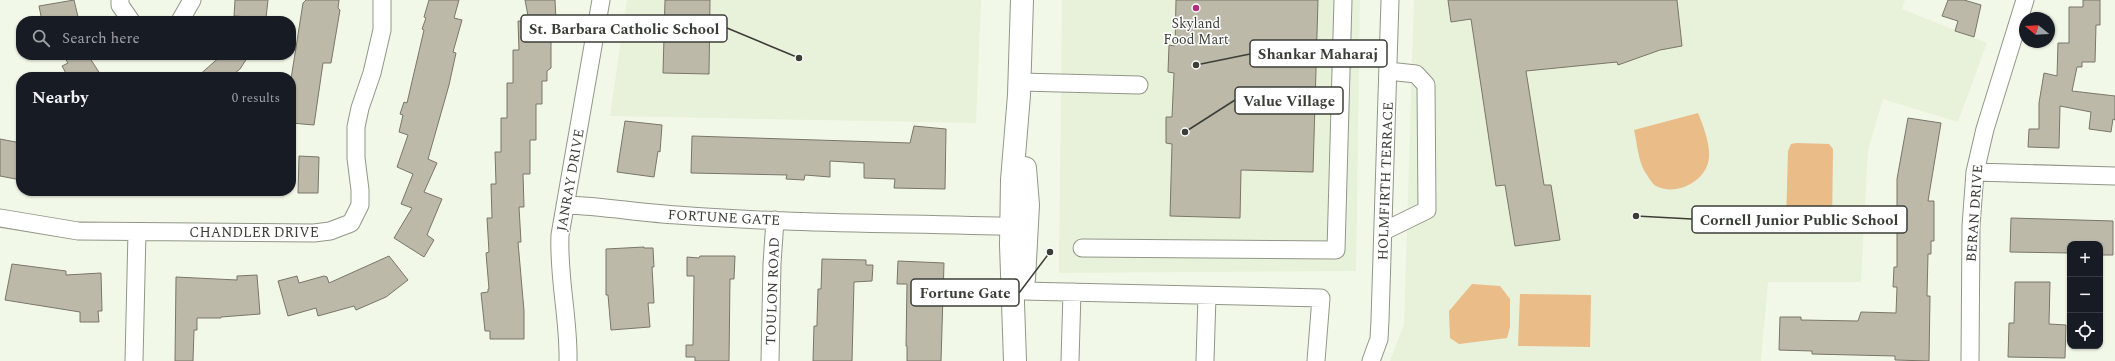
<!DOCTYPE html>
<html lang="en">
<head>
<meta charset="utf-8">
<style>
	:root { --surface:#171b24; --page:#242831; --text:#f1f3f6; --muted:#9ea1a6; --line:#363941 }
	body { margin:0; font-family:Spectral,serif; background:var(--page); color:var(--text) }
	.controls { position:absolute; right:12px; bottom:12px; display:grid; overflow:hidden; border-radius:8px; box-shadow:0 1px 3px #0004 }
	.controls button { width:36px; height:36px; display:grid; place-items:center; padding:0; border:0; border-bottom:1px solid var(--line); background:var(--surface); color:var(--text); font:20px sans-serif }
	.compass { position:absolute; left:2019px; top:12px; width:36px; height:36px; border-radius:50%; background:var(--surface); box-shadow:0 1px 3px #0004; rotate:288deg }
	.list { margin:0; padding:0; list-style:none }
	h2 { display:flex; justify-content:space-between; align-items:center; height:52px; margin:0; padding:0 16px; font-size:17px }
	h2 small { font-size:13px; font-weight:400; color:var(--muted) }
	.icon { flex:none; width:22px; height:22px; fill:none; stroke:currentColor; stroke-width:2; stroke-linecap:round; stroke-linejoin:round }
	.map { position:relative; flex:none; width:2115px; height:361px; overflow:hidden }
	.search { position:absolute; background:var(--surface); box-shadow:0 1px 3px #0004; left:16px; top:16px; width:280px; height:44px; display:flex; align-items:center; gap:10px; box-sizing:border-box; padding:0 14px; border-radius:16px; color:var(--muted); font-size:15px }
	.panel { position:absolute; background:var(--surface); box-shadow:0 1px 3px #0004; left:16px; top:72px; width:280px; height:124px; border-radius:16px }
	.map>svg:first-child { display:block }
	.built { fill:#e8f1d9 }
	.green { fill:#eabc88 }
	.building { fill:#bcb9a9; stroke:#7a7668 }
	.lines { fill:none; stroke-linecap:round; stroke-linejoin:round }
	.minor-casing { stroke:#919788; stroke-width:19 }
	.major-casing { stroke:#919788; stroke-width:24 }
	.minor { stroke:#fff; stroke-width:17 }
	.major { stroke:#fff; stroke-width:22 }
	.poi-dot { fill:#ad2e7d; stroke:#fff; stroke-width:1.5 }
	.labels { text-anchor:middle; stroke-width:3; stroke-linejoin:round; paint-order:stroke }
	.poi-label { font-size:14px; fill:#3b3e37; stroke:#fff }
	.street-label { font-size:14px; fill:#3b3e37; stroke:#fff }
	.leader { fill:none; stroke:#3b3e37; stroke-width:1.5 }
	.callout-dot { fill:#3b3e37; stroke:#fff; stroke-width:1.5 }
	.callout { fill:#fff; stroke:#3b3e37; stroke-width:1.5 }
	.callout-label { font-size:15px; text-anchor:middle; font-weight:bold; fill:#3b3e37 }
</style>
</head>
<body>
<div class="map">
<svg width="2115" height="361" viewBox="0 0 2115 361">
	<rect width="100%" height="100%" fill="#f2f8e8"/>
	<path class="built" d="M627,0H981L976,123L610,116Z
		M1062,0H1360L1356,271L1059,273Z
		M1414,0H1905L1902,9L1987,43L1958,122L1883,99L1868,150L1861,282H1768L1761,361H1390L1404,324Z"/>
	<path class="green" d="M1698,113C1703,125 1710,143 1709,157C1708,180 1677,197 1656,186C1652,184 1648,176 1645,172C1638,161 1637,142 1634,130Z
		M1796,143L1829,144L1833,149L1832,225L1829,231C1818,235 1800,234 1788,230L1786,224L1788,151L1791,144Z
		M1472,284L1500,286L1510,299V327L1507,338L1459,344L1450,338L1449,311Z
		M1520,294L1591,295L1590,347L1518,346Z"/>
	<path class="building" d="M74,0L79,21H42L39,6Z
		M235,0H268L266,18L234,16Z
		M306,0H339L338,8L340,10L331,63H323L314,125L291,123V79L303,3Z
		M429,0H459L454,18L462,20L453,52L456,53L449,85L428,159L437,163L424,192L442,199L427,235L434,240L424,257L394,238L412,208L401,204L413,174L397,167L408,135L399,132L403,115L400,114L404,102L407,103L424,30L422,29L426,18L424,17Z
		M525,0H555L557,41H551V68L547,71V81H542V104H536V140H530V174H523L524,207H519L521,242H518L524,311V339H490V331H485L481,293L488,292V289H489L486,253L489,252L487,218H492L491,184H496L495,152H501V118H507V83H513V50H519L518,21H529Z
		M665,0H710L709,74L663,73Z
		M1176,0H1318L1313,172L1241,170L1240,218L1170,216L1172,144L1166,143V117H1172L1174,73L1168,72L1169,45L1175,46Z
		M1448,0H1677L1682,46L1660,50L1618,65L1617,62L1526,71L1544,185H1551L1560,240L1515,246L1505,185L1496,186L1471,19L1451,22Z
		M1948,0H1964L1981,5L1974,37L1955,31L1958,21L1942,16Z
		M2083,0H2100V25H2096L2095,62H2082V67H2077L2072,91L2115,96V120L2113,119L2111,132L2089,129L2091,112L2060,106L2059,148L2028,147L2029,129H2039V103L2044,73L2057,76L2058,43H2069V7H2083Z
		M63,55H88L102,77H68L62,66L68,63Z
		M222,55H249L240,69L230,77H197Z
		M1908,118L1941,123L1928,201H1934V241H1931V254H1928L1927,296H1930L1929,361L1895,360V356L1812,354V351L1779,350L1780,317H1801V320L1858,321L1861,312L1896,313L1897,287H1893L1894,267H1897V179Z
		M625,121L662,125L660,152L658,151L654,177L617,172Z
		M914,126L946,129L945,189L894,188L895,179L864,178V163L830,161V177L805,175L804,180L786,179L787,175L691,173L692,136L910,143Z
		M0,139L21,143V180L0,176Z
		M299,156L319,157L318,193H298Z
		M2011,218L2113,221V255H2100V244H2070V253L2010,252Z
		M644,247V248H653L654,267H652L654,303H648L650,327L611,330L608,295H606V249Z
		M389,256L408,280L386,297L356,310L354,306L318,316L316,308L288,316L278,281L297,276L299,283L324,276L327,277L329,283Z
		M700,256H735L734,279H730L729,361H695V357H686V345H693L694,276H687V257L699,258Z
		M822,259L866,260V265H873L872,281L854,282L852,361H813L814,326H817V321L818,289H821Z
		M898,261L944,263L941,361H907V346H906L907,284H897Z
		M12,264L66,271V275L101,273L102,311H98L99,322H80V312L5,300Z
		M257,275L260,314L221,317V318H197V330H194L193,361H175L176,277L237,280V276Z
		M2015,282H2050L2049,324L2066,325L2065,358L2008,357L2009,323H2014Z"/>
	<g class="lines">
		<g class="minor-casing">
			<path id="minor" d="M120,0V5L131,21
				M180,21L192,0
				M1020,82L1139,85
				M1975,172L2115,176
				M565,205C603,206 640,213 677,215C792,224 907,223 1022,227
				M0,218L78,231L314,233L330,231L351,223L360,205V190L356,158V127L360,108L372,73L382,30V0
				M1384,231L1427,210L1426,85L1416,74L1388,71
				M1082,248L1336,250L1343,0
				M1023,291L1321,298L1316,361
				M134,361L137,232
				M568,361C569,319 558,277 560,235L601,0
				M770,361L772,264L775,220
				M1070,361L1072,292
				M1205,361L1207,296
				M1371,361L1379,339L1380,320L1390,0
				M1970,361L1971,226L1975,172L1985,129L2025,0"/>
		</g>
		<g class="major-casing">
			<path id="major" d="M1024,279L1028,205L1025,168
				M1015,361L1011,245L1012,180L1019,95L1022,0"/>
		</g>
		<use href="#minor" class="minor"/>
		<use href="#major" class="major"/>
	</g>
	<circle class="poi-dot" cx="1196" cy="8" r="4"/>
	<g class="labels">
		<g class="poi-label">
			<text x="1196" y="28">Skyland<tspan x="1196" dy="16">Food Mart</tspan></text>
		</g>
		<g class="street-label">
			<text transform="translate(570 180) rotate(-80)" y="5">JANRAY DRIVE</text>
			<text transform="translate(1385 181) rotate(-88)" y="5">HOLMFIRTH TERRACE</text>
			<text transform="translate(1974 213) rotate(-86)" y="5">BERAN DRIVE</text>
			<text transform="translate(724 217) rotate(3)" y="5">FORTUNE GATE</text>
			<text x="254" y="237">CHANDLER DRIVE</text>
			<text transform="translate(772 291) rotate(-88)" y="5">TOULON ROAD</text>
		</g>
	</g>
	<path class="leader" d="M799 58L727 28M1196 65L1250 54M1185 132L1235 100M1636 216L1692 219M1050 252L1019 293"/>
	<g class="callout-dot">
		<circle cx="799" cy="58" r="4"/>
		<circle cx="1196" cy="65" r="4"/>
		<circle cx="1185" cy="132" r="4"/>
		<circle cx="1636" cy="216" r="4"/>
		<circle cx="1050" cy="252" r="4"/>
	</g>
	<g class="callout">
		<rect x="521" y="15" width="206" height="27" rx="4"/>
		<rect x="1250" y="40" width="137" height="27" rx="4"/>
		<rect x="1235" y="87" width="108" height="27" rx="4"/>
		<rect x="1692" y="206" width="215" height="27" rx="4"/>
		<rect x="911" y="279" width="108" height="27" rx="4"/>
	</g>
	<g class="callout-label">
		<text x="624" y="34">St. Barbara Catholic School</text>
		<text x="1318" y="59">Shankar Maharaj</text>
		<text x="1289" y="106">Value Village</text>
		<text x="1799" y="225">Cornell Junior Public School</text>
		<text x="965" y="298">Fortune Gate</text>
	</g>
</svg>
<div class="controls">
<button>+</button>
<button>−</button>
<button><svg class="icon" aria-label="locate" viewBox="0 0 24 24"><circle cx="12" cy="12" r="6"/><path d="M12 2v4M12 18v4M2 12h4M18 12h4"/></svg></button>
</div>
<svg class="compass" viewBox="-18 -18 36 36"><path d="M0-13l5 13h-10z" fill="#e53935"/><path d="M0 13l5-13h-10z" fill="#9ea1a6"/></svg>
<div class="search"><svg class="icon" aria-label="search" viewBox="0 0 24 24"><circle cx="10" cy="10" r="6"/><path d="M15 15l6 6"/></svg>Search here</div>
<section class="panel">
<h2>Nearby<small>0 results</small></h2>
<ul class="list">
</ul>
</section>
</div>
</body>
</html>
